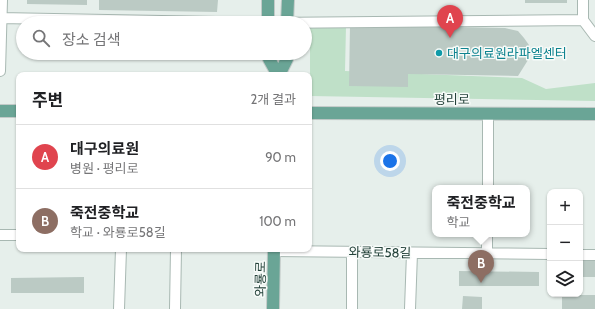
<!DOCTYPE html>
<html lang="ko">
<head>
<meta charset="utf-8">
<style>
	:root { --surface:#fff; --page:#f2f2f2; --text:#202124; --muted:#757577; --line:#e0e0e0; --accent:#7c3aed }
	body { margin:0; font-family:Cabin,"Noto Sans KR",sans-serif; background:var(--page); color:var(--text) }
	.controls { position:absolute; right:12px; bottom:12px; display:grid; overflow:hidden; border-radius:8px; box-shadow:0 1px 3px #0004 }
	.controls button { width:36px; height:36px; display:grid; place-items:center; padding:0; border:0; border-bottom:1px solid var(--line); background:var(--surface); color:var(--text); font:20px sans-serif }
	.you { position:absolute; left:390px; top:161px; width:14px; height:14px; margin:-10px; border:3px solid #fff; border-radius:50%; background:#1a73e8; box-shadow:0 0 0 6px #1a73e833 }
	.badge { display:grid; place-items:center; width:26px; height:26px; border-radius:50%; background:var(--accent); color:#fff; font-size:13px; font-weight:700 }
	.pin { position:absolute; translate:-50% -33px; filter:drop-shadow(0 1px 2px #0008) }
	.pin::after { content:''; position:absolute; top:21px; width:14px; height:12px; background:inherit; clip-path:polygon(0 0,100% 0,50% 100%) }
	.popup { position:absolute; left:432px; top:185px; width:98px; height:52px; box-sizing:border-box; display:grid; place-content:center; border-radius:8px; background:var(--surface); filter:drop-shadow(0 1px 3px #0005); font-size:13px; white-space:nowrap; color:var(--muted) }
	.popup b { font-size:15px; color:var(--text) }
	.popup::after { content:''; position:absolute; left:50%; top:100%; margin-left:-8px; border:8px solid transparent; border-top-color:var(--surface) }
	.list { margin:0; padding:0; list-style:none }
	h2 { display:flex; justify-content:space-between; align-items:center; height:52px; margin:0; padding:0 16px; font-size:17px }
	h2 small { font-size:13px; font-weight:400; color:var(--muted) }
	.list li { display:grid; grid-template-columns:26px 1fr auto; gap:12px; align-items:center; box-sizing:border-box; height:64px; padding:0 16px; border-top:1px solid var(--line) }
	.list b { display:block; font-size:15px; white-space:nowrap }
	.list p { margin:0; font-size:13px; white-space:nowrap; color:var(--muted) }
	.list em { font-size:13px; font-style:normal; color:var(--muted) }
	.icon { flex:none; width:22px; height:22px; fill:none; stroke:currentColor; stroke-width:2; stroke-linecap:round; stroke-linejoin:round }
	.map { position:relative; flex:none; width:595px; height:309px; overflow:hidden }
	.search { position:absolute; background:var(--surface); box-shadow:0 1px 3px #0004; left:16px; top:16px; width:296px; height:44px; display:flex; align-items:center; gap:10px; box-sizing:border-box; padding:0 14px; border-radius:22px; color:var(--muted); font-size:15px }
	.panel { position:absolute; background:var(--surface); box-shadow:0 1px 3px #0004; left:16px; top:72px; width:296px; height:180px; border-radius:8px }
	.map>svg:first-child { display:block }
	.green { fill:#bfe0c8 }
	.building { fill:#bbcac4 }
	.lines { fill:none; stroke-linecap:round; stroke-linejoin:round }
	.minor-casing { stroke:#a8b8b2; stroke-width:12 }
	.major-casing { stroke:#c2cac8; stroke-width:14 }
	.minor { stroke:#fff; stroke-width:10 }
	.major { stroke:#6aa596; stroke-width:12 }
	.culture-dot { fill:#0f9aa8; stroke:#f7fbf9; stroke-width:1.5 }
	.labels { text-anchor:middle; stroke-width:3; stroke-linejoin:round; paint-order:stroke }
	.culture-label { font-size:13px; fill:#0d838f; stroke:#f7fbf9; text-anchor:start }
	.street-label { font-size:13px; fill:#24423a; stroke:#f7fbf9 }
</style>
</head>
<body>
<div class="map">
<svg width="595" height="309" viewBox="0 0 595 309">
	<rect width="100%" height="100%" fill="#e6efeb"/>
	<path class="green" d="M310,26H346L345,71L522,78L546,89L595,83V101L310,96Z"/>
	<path class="building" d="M27,0H87V5L27,4Z
		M99,0H218L217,12L99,10Z
		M525,0H567V3H525Z
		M350,25L505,28L518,31L524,38L529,45L528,60L518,76L408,74V87L349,86Z
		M580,260H595V277H580Z
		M459,271L539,272V286H459Z
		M84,277V293H11V278Z
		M562,295H595V309H562Z
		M463,296L482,297V309H462Z"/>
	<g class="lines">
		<g class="minor-casing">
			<path id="minor" d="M583,0V20L595,36
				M0,18L268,23L583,20
				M0,71L2,0
				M488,188V114
				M0,235H19
				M274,251L550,254
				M487,254V234
				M580,255H595
				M119,309L121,249
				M175,309L176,249
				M352,309V252
				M410,309L412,253"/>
		</g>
		<g class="major-casing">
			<path id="major" d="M268,23V0
				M287,23L288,0
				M269,53V59L278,75
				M279,75L287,59V53
				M0,111H19
				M309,113L595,114
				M273,309L274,249"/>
		</g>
		<use href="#minor" class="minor"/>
		<use href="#major" class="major"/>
	</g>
	<circle class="culture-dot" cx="439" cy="53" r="4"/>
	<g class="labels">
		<g class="culture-label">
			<text x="447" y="58">대구의료원라파엘센터</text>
		</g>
		<g class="street-label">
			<text x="452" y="104">평리로</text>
			<text transform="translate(380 252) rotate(1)" y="5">와룡로58길</text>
			<text transform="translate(260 279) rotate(-89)" y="5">와룡로</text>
		</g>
	</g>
</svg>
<div class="controls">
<button>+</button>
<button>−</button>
<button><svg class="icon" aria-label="layers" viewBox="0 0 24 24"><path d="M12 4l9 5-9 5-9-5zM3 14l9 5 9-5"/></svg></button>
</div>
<div class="you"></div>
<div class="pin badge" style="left:450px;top:38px;background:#e0444e">A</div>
<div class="pin badge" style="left:481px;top:283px;background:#8d6e63">B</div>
<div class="popup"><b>죽전중학교</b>학교</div>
<div class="search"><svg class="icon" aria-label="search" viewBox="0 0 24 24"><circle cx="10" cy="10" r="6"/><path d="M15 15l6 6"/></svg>장소 검색</div>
<section class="panel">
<h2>주변<small>2개 결과</small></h2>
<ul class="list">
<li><span class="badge" style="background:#e0444e">A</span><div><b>대구의료원</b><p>병원 · 평리로</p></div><em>90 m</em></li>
<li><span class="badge" style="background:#8d6e63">B</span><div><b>죽전중학교</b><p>학교 · 와룡로58길</p></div><em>100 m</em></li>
</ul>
</section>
</div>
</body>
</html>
